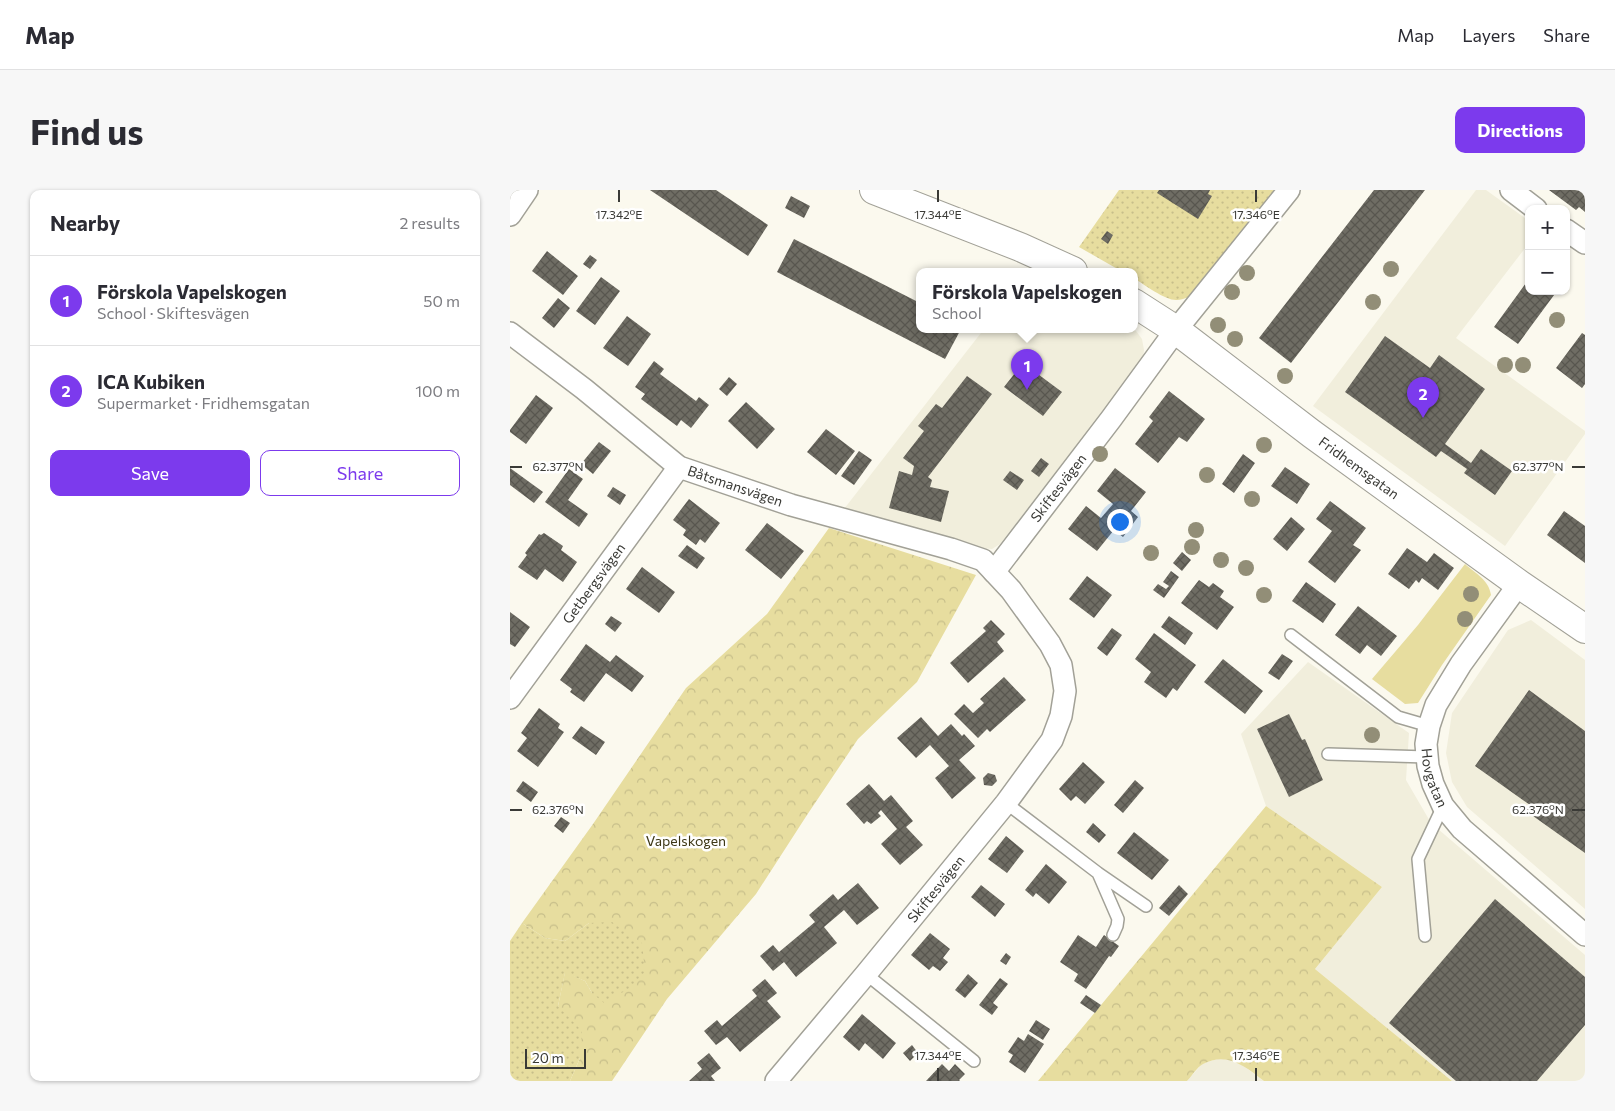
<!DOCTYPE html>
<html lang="en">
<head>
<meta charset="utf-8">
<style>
	:root { --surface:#fff; --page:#f7f7f7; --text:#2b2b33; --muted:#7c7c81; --line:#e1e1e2; --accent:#7c3aed }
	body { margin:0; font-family:Commissioner,sans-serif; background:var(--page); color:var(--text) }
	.controls { position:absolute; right:15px; top:15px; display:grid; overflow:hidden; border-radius:10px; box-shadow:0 1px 4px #0004 }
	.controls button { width:45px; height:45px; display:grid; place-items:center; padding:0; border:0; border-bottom:1px solid var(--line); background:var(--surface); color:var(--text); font:25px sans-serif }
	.scale { position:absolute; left:15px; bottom:12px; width:61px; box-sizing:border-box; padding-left:5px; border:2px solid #3a3a36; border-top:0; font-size:14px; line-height:18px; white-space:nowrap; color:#3a3a36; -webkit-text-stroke:4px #fff; paint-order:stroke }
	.you { position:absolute; left:609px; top:331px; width:18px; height:18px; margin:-12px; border:4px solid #fff; border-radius:50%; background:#1a73e8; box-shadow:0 0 0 8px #1a73e833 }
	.badge { display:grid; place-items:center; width:32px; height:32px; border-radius:50%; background:var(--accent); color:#fff; font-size:16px; font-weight:700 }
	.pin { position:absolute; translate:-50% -41px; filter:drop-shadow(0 1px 2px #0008) }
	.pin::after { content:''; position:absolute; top:26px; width:18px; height:15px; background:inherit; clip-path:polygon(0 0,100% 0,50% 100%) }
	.popup { position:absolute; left:406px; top:78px; width:222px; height:65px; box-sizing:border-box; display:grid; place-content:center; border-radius:10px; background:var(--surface); filter:drop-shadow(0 1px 4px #0005); font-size:16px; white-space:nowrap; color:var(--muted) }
	.popup b { font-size:19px; color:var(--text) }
	.popup::after { content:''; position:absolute; left:50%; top:100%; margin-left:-10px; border:10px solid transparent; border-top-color:var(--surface) }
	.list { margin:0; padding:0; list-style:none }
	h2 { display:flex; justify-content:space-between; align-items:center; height:65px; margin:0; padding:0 20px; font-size:21px }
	h2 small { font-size:16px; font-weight:400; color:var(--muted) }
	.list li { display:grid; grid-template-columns:32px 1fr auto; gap:15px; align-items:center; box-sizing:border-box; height:90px; padding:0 20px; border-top:1px solid var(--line) }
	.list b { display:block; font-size:19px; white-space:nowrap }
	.list p { margin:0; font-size:16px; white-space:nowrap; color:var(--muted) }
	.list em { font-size:16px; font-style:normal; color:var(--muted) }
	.actions { display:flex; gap:10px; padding:15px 20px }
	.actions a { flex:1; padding:11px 0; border:1px solid var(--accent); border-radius:10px; text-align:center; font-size:18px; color:var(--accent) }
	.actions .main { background:var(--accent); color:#fff }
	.map { position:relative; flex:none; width:1075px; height:891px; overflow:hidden; border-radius:10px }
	header { display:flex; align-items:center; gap:30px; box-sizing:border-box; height:70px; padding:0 25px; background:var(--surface); border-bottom:1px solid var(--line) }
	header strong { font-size:24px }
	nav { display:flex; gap:28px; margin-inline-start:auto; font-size:18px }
	.intro { display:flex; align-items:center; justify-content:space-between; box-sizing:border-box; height:120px; padding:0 30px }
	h1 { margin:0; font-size:35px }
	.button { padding:12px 22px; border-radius:10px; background:var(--accent); color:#fff; font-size:18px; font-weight:700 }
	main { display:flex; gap:30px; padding:0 30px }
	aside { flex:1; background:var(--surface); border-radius:10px; box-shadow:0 1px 4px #0004 }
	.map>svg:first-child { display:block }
	.built { fill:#f1eedc }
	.green { fill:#e7dd9f }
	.forest { fill:url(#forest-crowns) }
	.park { fill:url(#park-dots) }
	.building { fill:url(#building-cross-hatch) }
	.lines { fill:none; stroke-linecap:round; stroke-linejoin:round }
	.service-casing { stroke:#a2a197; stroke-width:14 }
	.minor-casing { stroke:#a2a197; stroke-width:24 }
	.tertiary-casing { stroke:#a2a197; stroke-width:30 }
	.service { stroke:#fff; stroke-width:11 }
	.minor { stroke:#fff; stroke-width:21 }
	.tertiary { stroke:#fff; stroke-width:28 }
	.tree { fill:#928e77 }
	.ticks { fill:none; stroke:#3a3a36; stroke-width:2 }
	.labels { text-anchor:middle; stroke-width:5; stroke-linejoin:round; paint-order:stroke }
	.street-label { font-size:14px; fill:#3a3a36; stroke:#fff }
	.park-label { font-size:14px; fill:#3d3715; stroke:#fff }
	.ticks-label { font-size:12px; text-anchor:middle; fill:#3a3a36; stroke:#fff; stroke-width:5; stroke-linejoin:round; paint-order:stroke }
</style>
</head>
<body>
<header>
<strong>Map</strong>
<nav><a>Map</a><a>Layers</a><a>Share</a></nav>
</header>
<div class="intro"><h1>Find us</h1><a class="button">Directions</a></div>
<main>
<aside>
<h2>Nearby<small>2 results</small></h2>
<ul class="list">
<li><span class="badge">1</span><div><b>Förskola Vapelskogen</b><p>School · Skiftesvägen</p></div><em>50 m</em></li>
<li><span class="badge">2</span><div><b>ICA Kubiken</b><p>Supermarket · Fridhemsgatan</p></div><em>100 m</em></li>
</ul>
<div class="actions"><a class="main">Save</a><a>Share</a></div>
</aside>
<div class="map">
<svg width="1075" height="891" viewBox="0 0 1075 891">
	<defs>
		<pattern id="forest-crowns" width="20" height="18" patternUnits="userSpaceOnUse" patternTransform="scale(1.25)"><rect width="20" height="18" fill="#e7dd9f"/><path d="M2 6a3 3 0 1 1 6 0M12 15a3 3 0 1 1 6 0" fill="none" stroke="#c7be8a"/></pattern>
		<pattern id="park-dots" width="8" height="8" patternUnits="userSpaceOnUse" patternTransform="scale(1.25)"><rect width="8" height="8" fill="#e7dd9f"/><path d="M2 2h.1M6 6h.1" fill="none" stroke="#c7be8a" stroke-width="1.8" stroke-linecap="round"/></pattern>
		<pattern id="building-cross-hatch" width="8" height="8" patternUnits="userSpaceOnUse" patternTransform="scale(1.25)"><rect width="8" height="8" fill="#6f6d64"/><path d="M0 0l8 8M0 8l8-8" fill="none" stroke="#58564f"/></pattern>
	</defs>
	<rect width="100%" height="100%" fill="#fbf9ee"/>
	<path class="built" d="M966,0H976L1019,31V53L946,148L1075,241V244L995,356L803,216Z
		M474,139H622L626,141L632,149L634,160L633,170L490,354L482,359L471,358L334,319Z
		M1021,430L1075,470V719L957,617L942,592L936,563L942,523L998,440Z
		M798,472L899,543L896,590L921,633L1075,765V891H942L805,779L872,697L756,616L731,544Z
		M710,868L731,874L754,891H677L692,874Z"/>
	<path class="green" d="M955,374C965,383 979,390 981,405L932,475L908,513L895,514L862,489L908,435Z"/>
	<path class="forest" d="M319,338L466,385L407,492L348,549L297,625L246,704L157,809L102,891H60L70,868L48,816L55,782L75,791L82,803L79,733L55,751L35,748L12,733L83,634L176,498L257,424Z
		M756,616L872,697L805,779L942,891H754C736,877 717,861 693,874C687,877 682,886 677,891H528Z"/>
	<path class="park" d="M609,0H764L685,103C680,106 674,110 667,110C656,111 635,95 625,89L624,81H611L569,57Z
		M102,732L132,753L135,782L120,798L94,813L82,803L75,791L55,783L48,816L72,841L70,868L60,891H0V751L12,733L35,748L55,751L79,733Z"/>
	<path class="building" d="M140,0H206L258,35L238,66Z
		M649,0H700L698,4L702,6L688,29L647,3Z
		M864,0H915L781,173L749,148Z
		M1039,0H1075V22L1069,17L1066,20Z
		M281,6L300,16L294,28L275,18Z
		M597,41L603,45L598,54L591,49Z
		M284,49L410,113V139H451L435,169L267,82Z
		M37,61L68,86L53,105L22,81Z
		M80,65L87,70L80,79L73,74Z
		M91,87L110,101L85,135L66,121Z
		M1019,89V101H1047L1008,154L984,137Z
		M48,108L60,118L44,138L32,128Z
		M117,126L141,144L118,176L93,158Z
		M1072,143L1075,145V194L1072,198L1046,178Z
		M875,146L920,178L929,165L975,199L935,254L961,273L971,259L1002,281L985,305L954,283L957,279L931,261L926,267L835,202Z
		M144,171L154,179L150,184L186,211L189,207L199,215L181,238L171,230L167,236L131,209L135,204L125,197Z
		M513,173L552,202L533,226L494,197Z
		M457,186L482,204L418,287L422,290L420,297L439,301L431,332L379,318L389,281L402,285L404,276L393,268L414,241L408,236L426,214L432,218Z
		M219,187L227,194L217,206L209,199Z
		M659,201L695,229L677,252L669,247L648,273L625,254L643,231L639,227Z
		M26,205L43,218L16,254L0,242V240Z
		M236,212L265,239L247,259L218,231Z
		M316,239L345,261L326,285L297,262Z
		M89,252L101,261L83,284L71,274Z
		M349,261L362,270L344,295L331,286Z
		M733,264L745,273L724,303L712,294Z
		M531,268L539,274L529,287L521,281Z
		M775,277L800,294L787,314L761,296Z
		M0,278L33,302L24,313L0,295Z
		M605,278L636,302L621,321L628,327L613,347L604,340L587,361L558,339L576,316L591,328L603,314L587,301Z
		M59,279L73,289L58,310L78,324L69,337L35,312Z
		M500,281L514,290L507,300L493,290Z
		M103,297L116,305L110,315L97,306Z
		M179,309L210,333L195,353L190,349L186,355L173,345L176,340L163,330Z
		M820,311L856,338L843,355L851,360L825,393L798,372L822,341L806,329Z
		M1054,321L1075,336V373L1037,345Z
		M781,327L795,339L777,361L763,349Z
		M257,333L294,361L271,389L235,360Z
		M34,343L53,356L51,360L67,372L53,392L35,379L27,390L8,377L17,365L15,363L29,344L31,345Z
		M177,355L195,368L187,379L168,366Z
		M897,358L917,372L924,363L944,378L928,400L912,388L909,393L906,390L899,399L878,384Z
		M672,362L681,370L672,381L663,373Z
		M132,377L165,402L149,423L116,399Z
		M661,381L669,387L654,408L643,400L648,394L656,399L659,396L653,392Z
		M577,386L602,405L584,428L559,409Z
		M689,390L699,397L703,393L714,401L710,407L724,417L707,440L671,413Z
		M796,392L826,414L813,433L782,411Z
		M848,416L887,446L871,466L857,455L850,464L825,445Z
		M0,422L20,437L5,457L0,454Z
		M101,426L112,433L105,442L95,434Z
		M659,426L683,443L675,455L651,437Z
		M481,430L495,444L487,452L494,461L458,493L440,473L476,441L473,438Z
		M602,438L612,445L597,466L587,458Z
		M644,443L686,475L667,501L663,498L656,508L634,492L641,482L625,469Z
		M76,454L100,472L106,465L134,486L122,502L96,483L74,512L60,502L62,499L50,490Z
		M772,464L783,471L769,490L758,483Z
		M713,469L753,501L735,524L694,492Z
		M494,487L516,510L480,542L477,539L468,548L444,524L454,514L463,523L474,513L470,509Z
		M1019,500L1075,541V663L1016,621L1020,615L965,576Z
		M29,518L50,534L48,538L54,542L28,577L7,561L17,548L11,543Z
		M779,524L792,550L795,549L813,590L779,607L747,539Z
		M411,527L428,546L441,534L452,546L454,544L465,556L449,570L466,588L442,609L425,588L439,576L420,555L406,568L387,548Z
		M71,536L95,552L86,565L62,548Z
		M573,572L595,592L575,614L566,606L561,611L549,599Z
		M478,583L485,585L487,591L482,596L474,595L473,588Z
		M625,590L634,598L613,623L604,615Z
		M13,591L28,602L21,612L6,601Z
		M359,594L374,611L381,605L403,631L396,637L413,655L390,675L371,654L387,639L371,620L368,623L371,626L361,634L357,631L354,634L336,614Z
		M51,627L60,633L53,643L44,636Z
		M583,633L596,645L589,653L576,642Z
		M624,642L659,670L642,690L607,663Z
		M496,646L514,661L497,683L478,669Z
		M536,674L557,692L539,714L526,703L523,707L515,700Z
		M348,693L369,718L347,735L334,720L314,737L327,753L286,787L274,772L263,781L250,766L263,755L269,762L305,732L299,725L323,704L328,710Z
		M471,695L495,714L485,727L461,707Z
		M669,695L678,704L659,726L649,718Z
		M985,709L1075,787V835L1027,891H946L879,833Z
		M420,743L440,759L433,768L438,772L430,781L423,776L419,780L401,765Z
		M568,745L586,757L594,745L609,756L601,767L599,766L576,799L564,791L568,784L550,772Z
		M496,763L501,767L496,775L490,771Z
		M458,784L468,793L455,808L445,800Z
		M490,788L498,794L483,813L488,817L482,825L469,815Z
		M255,789L267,803L257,811L271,827L230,862L217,847L206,855L194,841L207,830L212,836L247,806L242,800Z
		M576,805L591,815L585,823L570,813Z
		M352,824L386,853L373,869L355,853L349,861L333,847Z
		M526,830L540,839L533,850L519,841Z
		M518,844L534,854L515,883L499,872L503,865L498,862L508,847L514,851Z
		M402,855L408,863L400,871L393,863Z
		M199,863L211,878L201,886L205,891H179L192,879L187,873Z
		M432,874L439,881L445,874L455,884L449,890L450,891H416Z"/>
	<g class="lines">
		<g class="service-casing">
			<path id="service" d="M781,445L888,527L919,536
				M818,564L917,567
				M496,613L588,683L636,716
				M588,683L608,729L607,736L603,745
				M915,746L908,669L933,616
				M356,784L464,871"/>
		</g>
		<g class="minor-casing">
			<g id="minor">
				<path d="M1001,0L1026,19"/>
				<path d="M0,25L17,0"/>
				<path d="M1056,40L1075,53"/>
				<path id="s1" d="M0,143L74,199L169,277L281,315L441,359L473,370L501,400L540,454L551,475L555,501L551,526L542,550L496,613L356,784L266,891"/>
				<path id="s2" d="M484,382L601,229L666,140L779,0"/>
				<path id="s3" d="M1009,394L951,474L926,515L919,536L916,554L918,576L923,594L933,616L952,639L1075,745"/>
				<path id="s4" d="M0,508L169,277"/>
			</g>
		</g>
		<g class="tertiary-casing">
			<g id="tertiary">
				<path d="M364,0L510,57L563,81"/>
				<path id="s5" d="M624,113L666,140L802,244L1009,394L1075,439"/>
			</g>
		</g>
		<use href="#service" class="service"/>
		<use href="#minor" class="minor"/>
		<use href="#tertiary" class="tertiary"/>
	</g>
	<g class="tree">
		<circle cx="881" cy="79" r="8"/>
		<circle cx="737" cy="83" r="8"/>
		<circle cx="722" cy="102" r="8"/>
		<circle cx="863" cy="112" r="8"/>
		<circle cx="1047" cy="130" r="8"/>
		<circle cx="708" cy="135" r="8"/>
		<circle cx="725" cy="149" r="8"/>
		<circle cx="995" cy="175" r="8"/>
		<circle cx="1013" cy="175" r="8"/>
		<circle cx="775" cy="186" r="8"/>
		<circle cx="754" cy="255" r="8"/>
		<circle cx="590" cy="264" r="8"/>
		<circle cx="697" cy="285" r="8"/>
		<circle cx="742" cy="309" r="8"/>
		<circle cx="686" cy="340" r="8"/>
		<circle cx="682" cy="357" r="8"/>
		<circle cx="641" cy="363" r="8"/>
		<circle cx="711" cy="370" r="8"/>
		<circle cx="736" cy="378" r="8"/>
		<circle cx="961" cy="404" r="8"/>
		<circle cx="754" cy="405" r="8"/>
		<circle cx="955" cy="429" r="8"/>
		<circle cx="862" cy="545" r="8"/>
	</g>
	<path class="ticks" d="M109,0V12M428,0V12M746,0V12M0,277H12M1062,277H1075M0,620H12M1062,620H1075M428,878V891M746,878V891"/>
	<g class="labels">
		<g class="street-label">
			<text dy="5" stroke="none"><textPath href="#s5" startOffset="279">Fridhemsgatan</textPath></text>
			<text dy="5" stroke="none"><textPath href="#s1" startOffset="275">Båtsmansvägen</textPath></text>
			<text dy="5" stroke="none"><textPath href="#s2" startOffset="106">Skiftesvägen</textPath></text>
			<text dy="5" stroke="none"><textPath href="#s4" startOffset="142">Getbergsvägen</textPath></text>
			<text dy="5" stroke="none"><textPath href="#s3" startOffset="222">Hovgatan</textPath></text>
			<text transform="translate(426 699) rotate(-51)" y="5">Skiftesvägen</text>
		</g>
		<g class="park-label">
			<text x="176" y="656">Vapelskogen</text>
		</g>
	</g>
	<g class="ticks-label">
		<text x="109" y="29">17.342°E</text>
		<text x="428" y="29">17.344°E</text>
		<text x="746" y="29">17.346°E</text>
		<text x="48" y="281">62.377°N</text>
		<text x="1028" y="281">62.377°N</text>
		<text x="48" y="624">62.376°N</text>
		<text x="1028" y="624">62.376°N</text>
		<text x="428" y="870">17.344°E</text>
		<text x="746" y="870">17.346°E</text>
	</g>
</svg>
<div class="controls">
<button>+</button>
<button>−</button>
</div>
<div class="scale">20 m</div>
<div class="you"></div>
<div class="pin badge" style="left:517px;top:200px">1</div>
<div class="popup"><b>Förskola Vapelskogen</b>School</div>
<div class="pin badge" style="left:913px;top:228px">2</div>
</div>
</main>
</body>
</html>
